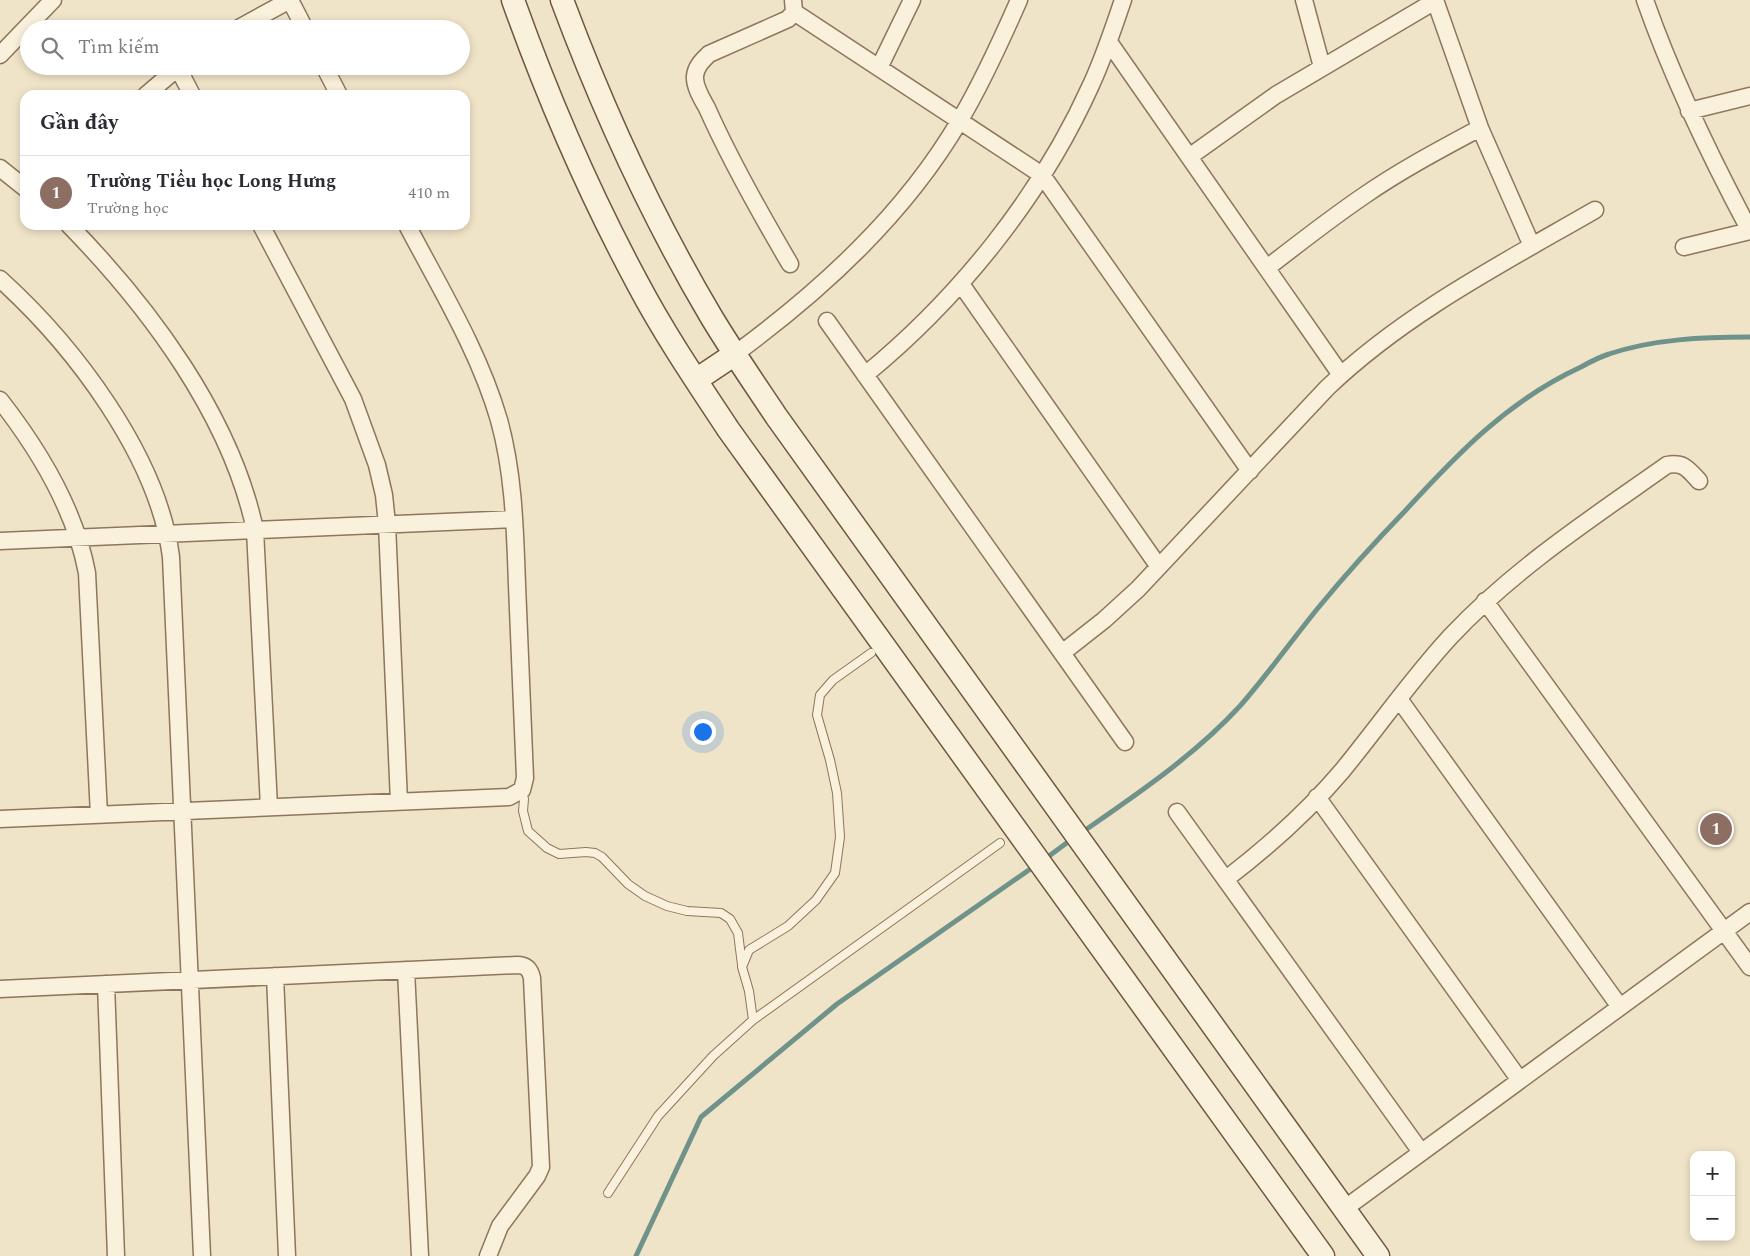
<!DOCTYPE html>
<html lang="vi">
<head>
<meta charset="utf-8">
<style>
	:root { --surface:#fff; --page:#f2f2f3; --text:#2b2b33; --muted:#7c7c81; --line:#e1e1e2; --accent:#ea580c }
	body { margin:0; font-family:Spectral,serif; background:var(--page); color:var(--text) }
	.controls { position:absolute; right:15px; bottom:15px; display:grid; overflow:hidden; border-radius:10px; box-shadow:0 2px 8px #0003 }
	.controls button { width:45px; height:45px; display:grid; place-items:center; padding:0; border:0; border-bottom:1px solid var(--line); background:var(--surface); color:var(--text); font:25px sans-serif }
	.you { position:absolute; left:702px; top:731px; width:18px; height:18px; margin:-12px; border:4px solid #fff; border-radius:50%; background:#1a73e8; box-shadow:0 0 0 8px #1a73e833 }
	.badge { display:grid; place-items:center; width:32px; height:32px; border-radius:50%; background:var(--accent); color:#fff; font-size:16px; font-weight:700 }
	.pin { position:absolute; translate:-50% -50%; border:2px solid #fff; box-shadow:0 1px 5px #0006 }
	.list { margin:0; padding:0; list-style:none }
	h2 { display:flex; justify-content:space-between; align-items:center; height:65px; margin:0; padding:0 20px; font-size:21px }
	h2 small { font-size:16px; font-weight:400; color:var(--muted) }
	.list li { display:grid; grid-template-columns:32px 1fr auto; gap:15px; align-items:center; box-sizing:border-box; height:75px; padding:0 20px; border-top:1px solid var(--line) }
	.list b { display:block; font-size:19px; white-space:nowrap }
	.list p { margin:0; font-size:16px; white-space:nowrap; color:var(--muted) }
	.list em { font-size:16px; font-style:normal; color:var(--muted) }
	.icon { flex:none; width:28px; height:28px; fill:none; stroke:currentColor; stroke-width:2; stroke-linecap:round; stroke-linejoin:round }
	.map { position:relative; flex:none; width:1750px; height:1256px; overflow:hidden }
	.search { position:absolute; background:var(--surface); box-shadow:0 2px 8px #0003; left:20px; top:20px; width:450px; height:55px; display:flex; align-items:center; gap:12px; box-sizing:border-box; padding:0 18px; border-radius:28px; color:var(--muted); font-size:19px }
	.panel { position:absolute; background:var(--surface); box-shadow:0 2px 8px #0003; left:20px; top:90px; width:450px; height:140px; border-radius:15px }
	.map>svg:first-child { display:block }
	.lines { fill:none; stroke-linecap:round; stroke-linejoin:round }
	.stream { stroke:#6f938a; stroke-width:5 }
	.lane-casing { stroke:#8d765c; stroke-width:10 }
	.street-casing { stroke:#8d765c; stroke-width:19 }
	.secondary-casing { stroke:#6f573f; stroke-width:25 }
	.lane { stroke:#faf1dc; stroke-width:8 }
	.street { stroke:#faf1dc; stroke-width:16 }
	.secondary { stroke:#faf1dc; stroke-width:22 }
</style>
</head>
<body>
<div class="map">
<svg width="1750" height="1256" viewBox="0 0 1750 1256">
	<rect width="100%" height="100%" fill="#f0e4c8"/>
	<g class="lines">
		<path class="stream" d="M1081,833C1137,794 1194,756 1240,706C1268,674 1292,640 1318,608C1346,574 1375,542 1405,511C1458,453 1509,400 1581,367C1590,362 1599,357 1609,354C1654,339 1703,337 1750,337
			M1045,859L1072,839
			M636,1256L701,1117L837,1004L1036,865"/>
		<g class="lane-casing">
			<path id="lane" d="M524,799L523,811L528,831L547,848L559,854L586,852L595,853L602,857L628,884L645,896L667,906L687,911L721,913L730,919L738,933L742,965
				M753,1020L749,991L742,967L749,950L788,926L816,900L835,873L840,837L837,793L830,760L817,715L820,695L833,680L871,653
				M608,1193L658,1116L713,1056L753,1020L1000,843"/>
		</g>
		<g class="street-casing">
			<path id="street" d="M1304,0L1322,67
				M1435,0L1480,128L1532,246
				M1645,0C1673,80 1710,156 1750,231
				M794,12L1042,175L1250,471
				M237,29L290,0L305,29
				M1109,42L1341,375
				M0,55L53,0
				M324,66L339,95
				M178,68L192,95
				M879,68L912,0
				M146,95L180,66
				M1689,111L1750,96
				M1189,157L1276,95L1435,1
				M0,168L25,188
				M69,225C149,307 231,416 255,530L269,807
				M261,225L353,399L377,465L384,495L387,524L399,802
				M1684,247L1750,231
				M790,264C760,213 731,162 707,108C702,99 694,86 695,76C696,66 703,60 709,54L788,19L794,12L793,0
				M1267,268C1299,243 1331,218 1365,195C1401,170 1441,149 1480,128
				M0,279C74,346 158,456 171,557L202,1256
				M961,284L1159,567
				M827,321L1125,742
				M735,354C822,290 905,214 960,120C983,81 1001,41 1019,0
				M865,375C959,298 1041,196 1091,85C1104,57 1113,29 1123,0
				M0,400C39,450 75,509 87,573L99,815
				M0,541L514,519
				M1485,601L1750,967
				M1062,653L1104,620L1138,589L1327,388C1404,314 1503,263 1595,210
				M1399,699L1620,1007
				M1317,797L1519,1079
				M1177,812L1421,1152
				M0,819L509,797L522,790L525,778C522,714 520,649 517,585C515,530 514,474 499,420C479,351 440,288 407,225
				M1226,879C1268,847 1308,811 1342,771C1379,726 1412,678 1451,636C1515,568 1592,518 1667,465C1684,462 1688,469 1699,481
				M406,970L420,1256
				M275,976L287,1256
				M106,984L116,1256
				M0,989L517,965C526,965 530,969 532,978L541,1167L537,1176L500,1226L488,1256
				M1344,1209L1750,912"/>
		</g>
		<g class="secondary-casing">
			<path id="secondary" d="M513,0C548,98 589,193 638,284C665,335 697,382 728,429L1323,1256
				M562,0C603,110 652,217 712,318C732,351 754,383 776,416L1378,1256
				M696,380L735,354"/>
		</g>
		<use href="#lane" class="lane"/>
		<use href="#street" class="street"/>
		<use href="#secondary" class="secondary"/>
	</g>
</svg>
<div class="controls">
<button>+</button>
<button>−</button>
</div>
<div class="you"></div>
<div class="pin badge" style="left:1716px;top:829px;background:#8d6e63">1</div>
<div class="search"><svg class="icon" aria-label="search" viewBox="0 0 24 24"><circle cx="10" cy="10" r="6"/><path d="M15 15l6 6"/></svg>Tìm kiếm</div>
<section class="panel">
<h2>Gần đây<small></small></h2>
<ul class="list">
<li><span class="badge" style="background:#8d6e63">1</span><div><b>Trường Tiểu học Long Hưng</b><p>Trường học</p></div><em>410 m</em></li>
</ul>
</section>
</div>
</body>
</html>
